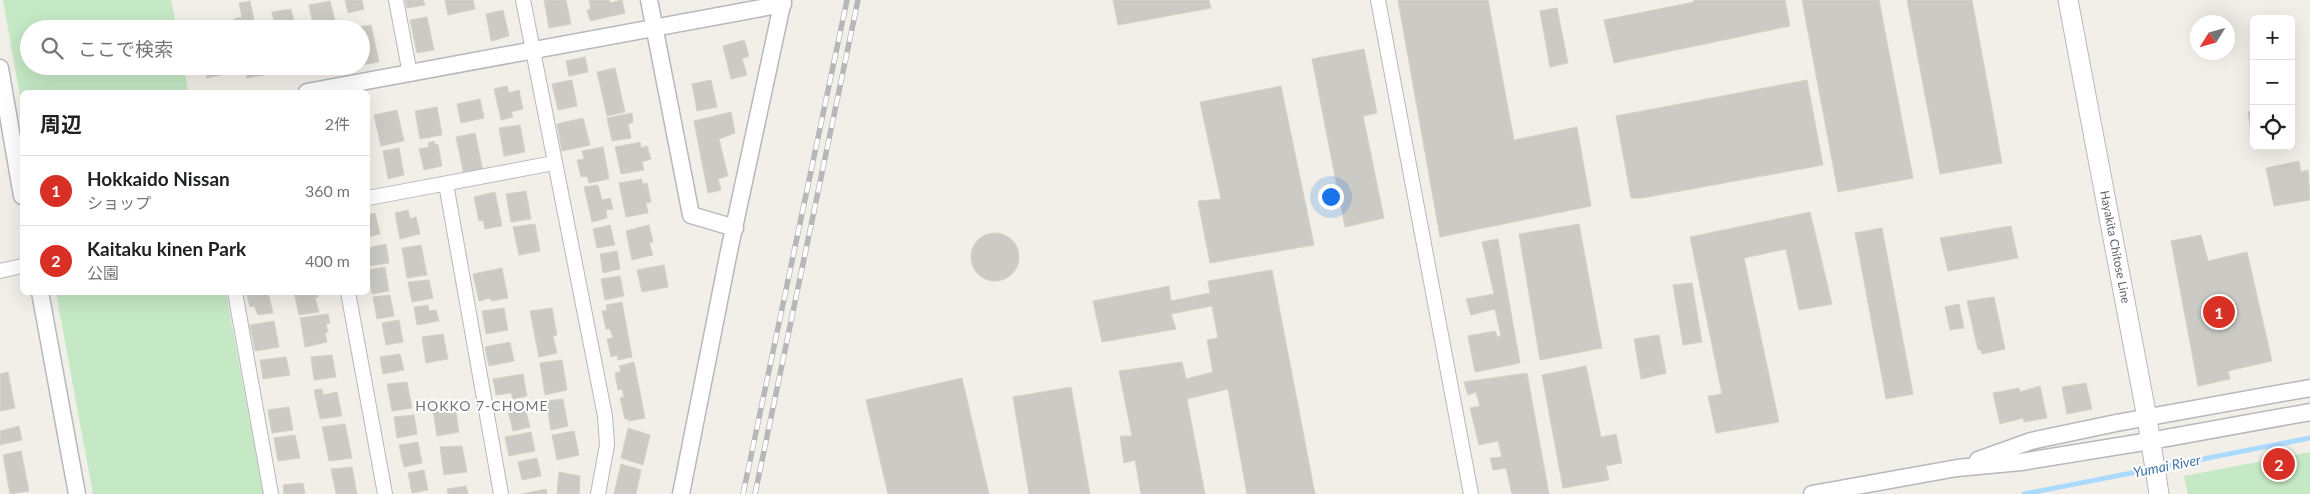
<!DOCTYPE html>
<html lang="ja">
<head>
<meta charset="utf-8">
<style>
	:root { --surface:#fff; --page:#f6f6f6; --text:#202124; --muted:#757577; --line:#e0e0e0; --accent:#d93025 }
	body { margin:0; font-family:Lato,"Noto Sans JP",sans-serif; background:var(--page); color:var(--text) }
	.controls { position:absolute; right:15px; top:15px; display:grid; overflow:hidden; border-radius:8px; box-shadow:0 5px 20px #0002 }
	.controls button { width:45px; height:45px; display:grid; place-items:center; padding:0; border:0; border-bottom:1px solid var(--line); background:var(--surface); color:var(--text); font:25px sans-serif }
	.compass { position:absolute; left:2190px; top:15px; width:45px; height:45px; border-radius:50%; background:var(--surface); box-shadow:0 5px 20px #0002; rotate:233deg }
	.you { position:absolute; left:1330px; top:196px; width:18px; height:18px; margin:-12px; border:4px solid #fff; border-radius:50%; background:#1a73e8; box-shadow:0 0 0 8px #1a73e833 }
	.badge { display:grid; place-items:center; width:32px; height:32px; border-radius:50%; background:var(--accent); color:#fff; font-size:16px; font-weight:700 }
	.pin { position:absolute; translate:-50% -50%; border:2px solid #fff; box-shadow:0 1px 5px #0006 }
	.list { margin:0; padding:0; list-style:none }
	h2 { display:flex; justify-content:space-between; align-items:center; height:65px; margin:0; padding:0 20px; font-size:21px }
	h2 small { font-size:16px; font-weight:400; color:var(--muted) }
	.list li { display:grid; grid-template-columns:32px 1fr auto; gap:15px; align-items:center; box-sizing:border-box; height:70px; padding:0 20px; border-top:1px solid var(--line) }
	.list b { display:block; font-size:19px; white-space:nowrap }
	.list p { margin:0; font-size:16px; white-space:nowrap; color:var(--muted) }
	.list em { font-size:16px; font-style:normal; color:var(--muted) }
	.icon { flex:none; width:28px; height:28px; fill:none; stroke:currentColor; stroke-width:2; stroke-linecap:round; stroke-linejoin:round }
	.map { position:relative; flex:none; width:2310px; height:494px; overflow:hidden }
	.search { position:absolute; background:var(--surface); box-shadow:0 5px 20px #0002; left:20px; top:20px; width:350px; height:55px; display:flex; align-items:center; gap:12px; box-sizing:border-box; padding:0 18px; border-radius:28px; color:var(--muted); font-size:19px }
	.panel { position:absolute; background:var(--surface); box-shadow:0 5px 20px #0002; left:20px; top:90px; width:350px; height:205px; border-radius:8px }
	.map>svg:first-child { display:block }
	.green { fill:#c5e8c5 }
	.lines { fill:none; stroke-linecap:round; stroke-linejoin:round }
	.stream { stroke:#aadaff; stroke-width:5 }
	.building { fill:#cccac5; stroke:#d6d1c6 }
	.minor-casing { stroke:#b5b8bc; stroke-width:16 }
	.tertiary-casing { stroke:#b5b8bc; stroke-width:19 }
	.secondary-casing { stroke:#b6babf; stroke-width:21 }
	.minor { stroke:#fff; stroke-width:14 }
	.tertiary { stroke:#fff; stroke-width:16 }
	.secondary { stroke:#fff; stroke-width:19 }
	.rail-casing { stroke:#b6b7b8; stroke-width:5.5 }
	.rail { stroke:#fff; stroke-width:4; stroke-dasharray:11; stroke-linecap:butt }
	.labels { text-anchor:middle; stroke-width:4; stroke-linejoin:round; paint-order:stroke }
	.street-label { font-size:12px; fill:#5f6368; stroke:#fff }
	.neighbourhood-label { font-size:14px; letter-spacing:1px; fill:#70757a; stroke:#fff }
	.water-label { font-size:14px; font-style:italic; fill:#4174aa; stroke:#fff }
</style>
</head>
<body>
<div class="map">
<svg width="2310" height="494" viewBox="0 0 2310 494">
	<rect width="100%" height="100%" fill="#f1efe8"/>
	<path class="green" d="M3,0H171L177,29H29V66H184L188,92H22V108Z
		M56,293H226L263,494H93Z
		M2310,452V494H2188L2184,476Z"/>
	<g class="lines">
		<path class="stream" d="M2024,494L2310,438"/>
	</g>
	<path class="building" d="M345,0H362L364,9L348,13Z
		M405,0H423L425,5L407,8Z
		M445,0H473L475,9L448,15Z
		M544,0H566L571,24L549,28Z
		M589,0H609L610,3L622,0L625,13L590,21L587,10L591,9Z
		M1113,0H1209L1211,8L1118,25Z
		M1398,0H1488L1514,140L1577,127L1591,206L1440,237Z
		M1694,0H1785L1790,26L1614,63L1604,20L1694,2Z
		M1802,0H1879L1913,178L1838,192Z
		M1907,0H1972L2002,163L1940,174Z
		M250,1L256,29H236L234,19L242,17L239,3Z
		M330,1L336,24L314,29L309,5Z
		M1557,8L1568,63L1550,67L1540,11Z
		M291,9L296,29H276L272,12Z
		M503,10L509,36L491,41L486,14Z
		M427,17L434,50L417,53L410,20Z
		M217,22L218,29H196V27Z
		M371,25L379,62L361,65V29L353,28Z
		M744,40L749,56L742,59L747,75L731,79L723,46Z
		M1364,49L1377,113L1363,116L1384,218L1345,227L1312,59Z
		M585,57L588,72L569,76L566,61Z
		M203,66H223L225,74L207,78Z
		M244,66H262L264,75L247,78Z
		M282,66H305V70L283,74Z
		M615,68L625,112L607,116L597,72Z
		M572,80L577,106L558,110L552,84Z
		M711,80L717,107L697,111L692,84Z
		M1807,80L1823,165L1642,198H1631L1616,116Z
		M507,86L509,93L519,90L523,109L511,112L513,117L501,120L494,89Z
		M1281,86L1314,245L1210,263L1198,201L1221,199L1200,102Z
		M480,99L484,118L461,123L457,104Z
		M437,107L442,135L420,139L415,111Z
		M397,110L404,141L381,146L374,115Z
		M2254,111V131H2251L2248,112Z
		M731,112L735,133L719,139L728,176L718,179L721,190L708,193L694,121Z
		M632,113L633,122L628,124L631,138L612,141L607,118Z
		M583,118L590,145L562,151L557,124Z
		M520,125L525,152L504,156L499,128Z
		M475,133L483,171L464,175L456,137Z
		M434,141L435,145L438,144L442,166L424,170L419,149L429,147L428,143Z
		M640,142L641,148L647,146L651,159L642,162L644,170L621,174L615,147Z
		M603,147L609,179L589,183L587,176L581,177L577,160L584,159L582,151Z
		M399,148L404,175L388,179L383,151Z
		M2299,161L2301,172L2308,170L2310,200L2274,206L2266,168Z
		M642,179V184L647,183L651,202L646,203L648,213L626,217L619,183Z
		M598,185L602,200L610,198L613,209L606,210L607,218L592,222L584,187Z
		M526,191L531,219L511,222L506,194Z
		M495,192L502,226L485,229L483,220L479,221L474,197Z
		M408,210L410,219L416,217L420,234L400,239L395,213Z
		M1810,212L1832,304L1799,310L1786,249L1744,258L1779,422L1716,433L1708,396L1722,394L1690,237Z
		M375,213L380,234L368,237V215Z
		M535,224L540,251L519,255L513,227Z
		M1579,224L1602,348L1540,360L1519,234Z
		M610,225L615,245L597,248L593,229Z
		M649,225L653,242L649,243L653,255L632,260L626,231Z
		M2011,226L2018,258L1948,271L1940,238Z
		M1882,228L1913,394L1886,399L1855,233Z
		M971 257a24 24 0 1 1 48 0a24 24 0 1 1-48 0Z
		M2201,235L2208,261L2247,252L2272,361L2228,371L2230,379L2198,386L2171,241Z
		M1498,239L1520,363L1475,372L1468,336L1495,331L1497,337L1501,336L1495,309L1471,315L1466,299L1494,294L1482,242Z
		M386,244L389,263L368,266V248Z
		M421,245L427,275L407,278L402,248Z
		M617,251L620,269L603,273L600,254Z
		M664,265L668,287L642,292L637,270Z
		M385,267L389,291L372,294L368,270Z
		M502,268L508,298L491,301L490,298L479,301L473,274Z
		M1272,270L1315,494H1247L1228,389L1187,399L1205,494H1141L1135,460L1124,463L1120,436H1132L1119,371L1182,362L1186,379L1213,372L1207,340L1218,338L1212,306L1171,314L1176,329L1102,342L1093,301L1169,286L1171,301L1210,293L1208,281Z
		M620,276L624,296L605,300L601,279Z
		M429,280L433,298L412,302L408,282Z
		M1692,283L1702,342L1683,345L1673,285Z
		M246,292H268L273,313L258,315L254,306L250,307Z
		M294,292H317L318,297L315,298L319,312L299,315Z
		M390,295L394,316L377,319L373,297Z
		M1994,297L2005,349L1982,354L1981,350H1978L1967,301Z
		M622,302L632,357L618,360L617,355L611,357L607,339L613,338L610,329H606L602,311L607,310L606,305Z
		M1959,304L1964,328L1950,330L1945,307Z
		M428,305L429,311L436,310L439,321L417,325L414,307Z
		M504,308L508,330L486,334L482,311Z
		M552,308L557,335L553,336L557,353L539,357L530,311Z
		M328,314L330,323L326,324L328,332L325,333L327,342L305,347L300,318Z
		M399,320L403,342L386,345L382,323Z
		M274,321L279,347L255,351L250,325Z
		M443,334L448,359L426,363L422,337Z
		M1659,335L1666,373L1641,379L1634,339Z
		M510,342L514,361L489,366L485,347Z
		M400,354L404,370L383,374L380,357Z
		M332,355L336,377L314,380L311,357Z
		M286,357L290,375L263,379L260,360Z
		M562,360L567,390L545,395L540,363Z
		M634,362L645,418L628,421V418L625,419L620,398L624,397L622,389L618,390L615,373L621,371L619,366Z
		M1586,366L1601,437L1616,434L1622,463L1606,466L1609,480L1563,488L1542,375Z
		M8,372L15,408L0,411V374Z
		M1527,373L1549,494H1512L1506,468L1493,470L1490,458L1502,457L1498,441L1479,445L1470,408L1480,406L1476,392L1468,395L1464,382Z
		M523,374L527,396L513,399L511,393L496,395L493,379Z
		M962,378L989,494H888L866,400Z
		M407,382L412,408L392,411L387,384Z
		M2086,383L2092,409L2067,414L2062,387Z
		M2040,386L2047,418L2024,422L2023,418L2000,424L1993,393L2019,388L2020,392Z
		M1071,387L1090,494H1029L1013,397Z
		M322,389L323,395L337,392L342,416L320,419L314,390Z
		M563,399L568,426L551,430L546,401Z
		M289,407L293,430L272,433L268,410Z
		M455,407L459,432L437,436L433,410Z
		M525,408L530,427L513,431L508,411Z
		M414,415L417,434L397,438L394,417Z
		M345,424L352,458L329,461L322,427Z
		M19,426L22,440L0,445V431Z
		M628,428L650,435L643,465L621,458Z
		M574,431L579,455L557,460L552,435Z
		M531,432L535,451L509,456L505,437Z
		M295,435L300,458L278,461L274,438Z
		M418,442L422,463L404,467L399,445Z
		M462,446L467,472L444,475L440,447Z
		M21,451L29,491L10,494L3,455Z
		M537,458L541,476L522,480L518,462Z
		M621,464L641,470L636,494H614Z
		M352,467L357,494H336L331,469Z
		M424,470L428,490L412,493L408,473Z
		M559,472L580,476L579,494H557Z
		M303,483L305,494H284L283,485Z
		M466,486L468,494H448L447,489Z
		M546,489L547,494H522Z"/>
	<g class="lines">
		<g class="minor-casing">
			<path id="minor" d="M396,0L410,74
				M523,0L605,416L607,445L598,494
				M1378,0L1471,494
				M446,184L501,494
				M368,198L554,163
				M0,271L22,266
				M235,292L271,494
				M348,292L385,494"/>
		</g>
		<g class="tertiary-casing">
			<path id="tertiary" d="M649,0L691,215L735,228
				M0,68L22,196
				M307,92L783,4
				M40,292L77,494
				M1978,460L2031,441L2116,423L2310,388
				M681,494L728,256L783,0
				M1812,494L1957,468L2021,462L2150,441L2310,412"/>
		</g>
		<g class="secondary-casing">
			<path id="secondary" d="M2068,0L2147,418L2159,494"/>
		</g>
		<use href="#minor" class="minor"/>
		<use href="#tertiary" class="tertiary"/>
		<use href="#secondary" class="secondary"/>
		<g class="rail-casing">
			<path id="rail" d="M743,494L847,0
				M755,494L858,0"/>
		</g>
		<use href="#rail" class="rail"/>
	</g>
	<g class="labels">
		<g class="street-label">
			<text transform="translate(2115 247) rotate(79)" y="4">Hayakita Chitose Line</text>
		</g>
		<g class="neighbourhood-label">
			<text x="482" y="411">HOKKO 7-CHOME</text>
		</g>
		<g class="water-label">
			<text transform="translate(2167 466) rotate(-11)" y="5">Yumai River</text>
		</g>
	</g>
</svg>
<div class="controls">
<button>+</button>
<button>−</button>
<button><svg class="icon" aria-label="locate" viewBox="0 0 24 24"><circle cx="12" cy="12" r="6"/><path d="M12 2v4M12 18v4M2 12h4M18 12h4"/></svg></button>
</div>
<svg class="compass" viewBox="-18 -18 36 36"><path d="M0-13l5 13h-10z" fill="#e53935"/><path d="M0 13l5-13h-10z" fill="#757577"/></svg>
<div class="you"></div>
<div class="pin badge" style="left:2219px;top:312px">1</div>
<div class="pin badge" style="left:2279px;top:464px">2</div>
<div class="search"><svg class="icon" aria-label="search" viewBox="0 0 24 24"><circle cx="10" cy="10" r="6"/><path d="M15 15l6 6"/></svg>ここで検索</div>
<section class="panel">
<h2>周辺<small>2件</small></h2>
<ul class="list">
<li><span class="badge">1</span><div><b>Hokkaido Nissan</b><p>ショップ</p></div><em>360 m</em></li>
<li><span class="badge">2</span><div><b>Kaitaku kinen Park</b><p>公園</p></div><em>400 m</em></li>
</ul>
</section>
</div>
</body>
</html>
